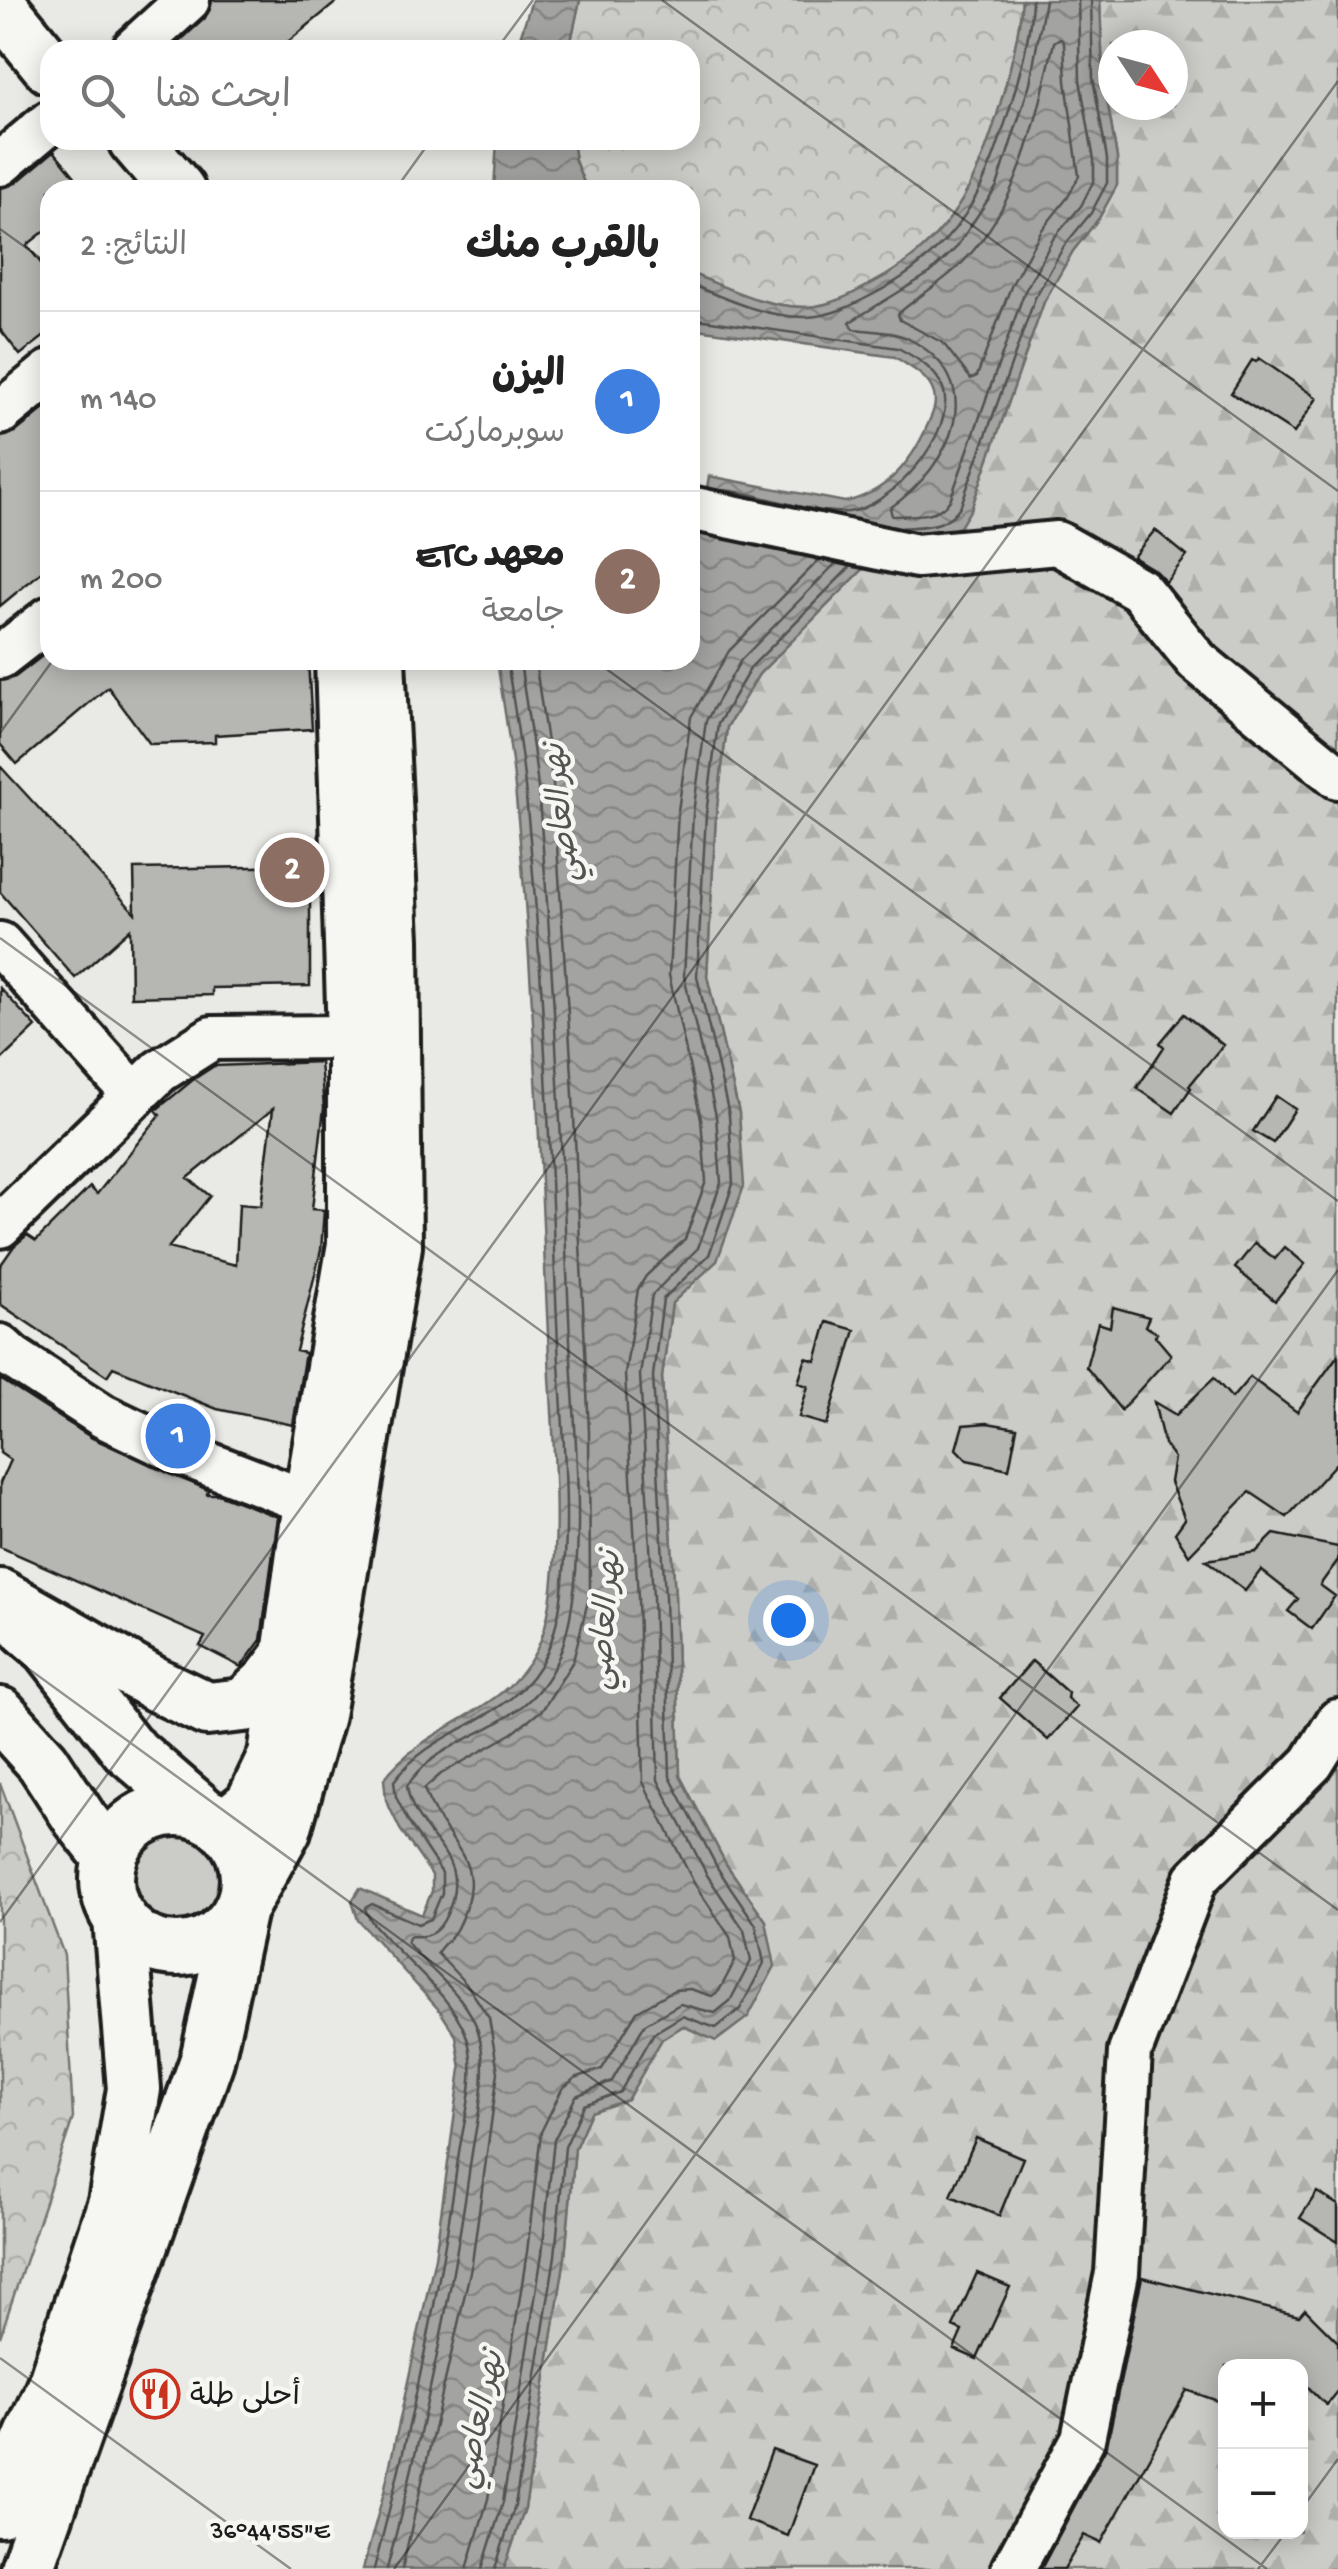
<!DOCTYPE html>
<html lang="ar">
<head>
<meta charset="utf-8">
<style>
	:root { --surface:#fff; --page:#f6f6f6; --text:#222; --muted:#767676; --line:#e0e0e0; --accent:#111827 }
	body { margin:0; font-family:"Gochi Hand","Playpen Sans Arabic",sans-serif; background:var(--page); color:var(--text); direction:rtl }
	.controls { position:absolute; right:30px; bottom:30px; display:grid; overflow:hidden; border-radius:20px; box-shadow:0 5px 25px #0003 }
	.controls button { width:90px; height:90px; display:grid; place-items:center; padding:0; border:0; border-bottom:2px solid var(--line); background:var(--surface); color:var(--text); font:50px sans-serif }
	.compass { position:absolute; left:1098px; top:30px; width:90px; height:90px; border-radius:50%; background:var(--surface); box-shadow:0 5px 25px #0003; rotate:126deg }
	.you { position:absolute; left:788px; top:1620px; width:35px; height:35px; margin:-25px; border:8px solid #fff; border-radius:50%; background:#1a73e8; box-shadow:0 0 0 15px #1a73e833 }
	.badge { display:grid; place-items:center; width:65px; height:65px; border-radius:50%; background:var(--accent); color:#fff; font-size:32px; font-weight:700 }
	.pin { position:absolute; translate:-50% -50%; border:5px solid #fff; box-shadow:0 2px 10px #0006 }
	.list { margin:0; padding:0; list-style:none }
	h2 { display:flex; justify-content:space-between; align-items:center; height:130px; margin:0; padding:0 40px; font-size:42px }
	h2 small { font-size:32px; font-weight:400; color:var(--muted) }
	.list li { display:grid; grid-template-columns:65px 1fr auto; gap:30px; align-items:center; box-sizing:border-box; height:180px; padding:0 40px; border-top:2px solid var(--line) }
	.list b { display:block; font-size:38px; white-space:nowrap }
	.list p { margin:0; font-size:32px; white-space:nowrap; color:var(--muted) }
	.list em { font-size:32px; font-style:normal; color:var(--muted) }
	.icon { flex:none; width:55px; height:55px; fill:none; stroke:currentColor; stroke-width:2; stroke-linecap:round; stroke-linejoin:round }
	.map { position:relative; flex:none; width:1338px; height:2569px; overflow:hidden; direction:ltr }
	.search { position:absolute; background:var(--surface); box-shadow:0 5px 25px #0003; left:40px; top:40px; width:660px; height:110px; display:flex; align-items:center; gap:25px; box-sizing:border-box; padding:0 35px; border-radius:30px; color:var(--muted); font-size:38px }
	.panel { position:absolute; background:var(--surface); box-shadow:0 5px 25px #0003; left:40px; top:180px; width:660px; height:490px; border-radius:30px; direction:rtl }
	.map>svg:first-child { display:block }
	.green { fill:#cbcbc7; stroke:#747472; stroke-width:2.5 }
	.forest { fill:url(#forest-firs); stroke:#747472; stroke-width:2.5; fill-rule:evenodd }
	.park { fill:url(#park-crowns); stroke:#747472; stroke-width:2.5 }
	.water { fill:url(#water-waves); stroke:#6d6d6c; stroke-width:2.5 }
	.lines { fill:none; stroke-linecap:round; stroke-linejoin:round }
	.shore { stroke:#525251; stroke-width:2.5 }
	.building { fill:#b6b6b3; stroke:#1c1c1c; stroke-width:2.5; fill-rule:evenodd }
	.minor-casing { stroke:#1c1c1c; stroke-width:50 }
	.major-casing { stroke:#1c1c1c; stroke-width:60 }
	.minor { stroke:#f6f6f2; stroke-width:42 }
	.major { stroke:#f6f6f2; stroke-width:52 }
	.ticks { fill:none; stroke:#1c1c1c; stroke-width:2.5; stroke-opacity:0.45 }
	.labels { text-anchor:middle; stroke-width:9; stroke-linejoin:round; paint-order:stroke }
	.poi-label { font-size:30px; fill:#1c1c1c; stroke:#f6f6f2; text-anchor:start }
	.water-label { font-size:32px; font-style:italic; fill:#525251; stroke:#f6f6f2 }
	.ticks-label { font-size:25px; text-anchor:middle; fill:#1c1c1c; stroke:#f6f6f2; stroke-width:9; stroke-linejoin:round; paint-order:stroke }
</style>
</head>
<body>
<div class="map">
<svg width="1338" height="2569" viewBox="0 0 1338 2569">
	<defs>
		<pattern id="forest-firs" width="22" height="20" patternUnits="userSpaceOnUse" patternTransform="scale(2.5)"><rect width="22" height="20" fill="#cbcbc7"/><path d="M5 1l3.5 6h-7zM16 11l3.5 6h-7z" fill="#aeaeaa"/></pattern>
		<pattern id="park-crowns" width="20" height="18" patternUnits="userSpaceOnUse" patternTransform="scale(2.5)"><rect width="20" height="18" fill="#cbcbc7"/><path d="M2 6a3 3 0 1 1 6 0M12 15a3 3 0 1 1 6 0" fill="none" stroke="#aeaeaa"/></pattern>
		<pattern id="water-waves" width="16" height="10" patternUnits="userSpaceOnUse" patternTransform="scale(2.5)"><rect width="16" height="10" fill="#a3a3a1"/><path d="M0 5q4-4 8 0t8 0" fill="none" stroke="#848482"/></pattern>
	</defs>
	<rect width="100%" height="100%" fill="#e9e9e5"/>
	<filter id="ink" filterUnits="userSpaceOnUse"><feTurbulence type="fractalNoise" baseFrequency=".01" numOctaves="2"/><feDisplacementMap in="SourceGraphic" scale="20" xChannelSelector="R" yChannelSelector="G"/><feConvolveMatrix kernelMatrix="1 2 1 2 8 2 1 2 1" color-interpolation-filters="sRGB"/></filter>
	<g filter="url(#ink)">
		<path class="green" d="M130 1878a46 46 0 1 1 92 0a46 46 0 1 1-92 0Z"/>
		<path class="forest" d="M1100,0H1338V2569H504L525,2508L565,2257L575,2148L591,2112L627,2100L662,2039L683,2026L766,1921L726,1864L680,1776L675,1596L662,1377L672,1303L717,1260L739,1113L707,976L716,815L727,727L759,674L879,553L971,509L1044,302L1073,251L1099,218L1117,185V158L1103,77ZM1113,45H1173V105H1113ZM1226,2366H1300V2532H1226Z"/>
		<path class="park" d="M580,0H1022C1019,36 1010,70 1000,105C978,184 948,245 871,284C851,295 830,306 807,307C766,308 727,288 690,273V190H587L575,161L572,140H690V50H569Z
			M0,1783L64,1955L73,2118L0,2337Z"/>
		<path class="water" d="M532,0H580L569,50H516Z
			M1022,0H1100L1103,77L1117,158V185L1099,218L1073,251L1044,302L971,509L960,527L879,553L759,674L727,727L716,815L707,976L739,1113L744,1186L717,1261L672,1303L662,1377L675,1597L680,1776L726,1864L766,1921L775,1966L748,2017L716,2041L683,2026L662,2039L627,2100L591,2112L575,2148L565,2257L525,2508L504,2569H363L384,2492L435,2257L461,2069L456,2036L440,2011L358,1920L352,1901L360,1888L422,1915L432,1891V1875L400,1829L386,1800L384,1779C427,1722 505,1715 537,1649C568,1584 552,1431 549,1356C540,1167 534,976 515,788C511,745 503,703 497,660H690V515L702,517L709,476L845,502C886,493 912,462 928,424C932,414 937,406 934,394C929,376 910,367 895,357L690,328V273C727,288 766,308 807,307C830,306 851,295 871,284C948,245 978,184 1000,105C1010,70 1019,36 1022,0Z
			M497,140H572L575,161L587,190H494Z"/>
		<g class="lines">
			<path class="shore" d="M1045,0L1030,83L997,186L956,248L930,273L850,322L854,329C870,331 892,331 907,338C993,381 951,466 890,508L892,516C911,515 939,518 950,500L1024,293L1053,239L1081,206L1094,180V160L1080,80L1078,0
				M1060,38L1064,43L1066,81L1079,176L1068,197L1041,231L1012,284L977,376L971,379L943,343L900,320L898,314C919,295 944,282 964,261C1020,203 1037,118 1054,42Z
				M690,284C727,299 766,318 807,317C831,316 851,306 872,295C961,249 986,190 1013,97C1022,66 1031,32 1032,0
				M690,318L898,348C915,357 936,369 943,388C958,432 891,508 848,512C809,515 758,491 719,490
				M901,528C926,526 947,528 961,505L1035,298L1064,246L1091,213L1107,183V159L1093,78L1091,0
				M374,2569C410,2432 440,2293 459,2152C465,2115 480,2068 465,2032C450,1996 412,1967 387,1939C378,1929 368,1920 365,1908L372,1904L418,1924L431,1919L442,1893V1873L409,1823L396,1797L394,1781C437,1722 514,1725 547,1652C579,1580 562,1426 558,1345C550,1159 544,972 525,787C521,745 513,702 507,660
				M387,2569C422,2434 452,2297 471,2159C477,2118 490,2072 478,2031C467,1995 429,1971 407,1942L410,1936C430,1938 439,1932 447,1914C475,1851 414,1840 407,1786C445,1728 526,1737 559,1656C591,1575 574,1428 570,1340C562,1156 554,971 538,788C534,745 525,702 520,660
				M402,2569L472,2263L498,2072L489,2018L468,1986L437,1953C442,1944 452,1938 457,1928C493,1858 445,1848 424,1789L441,1774L513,1733L543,1709L573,1661L590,1593L589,1432L572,1075L553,784L535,660
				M467,2569L488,2499L527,2252L541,2132L562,2089L575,2078L602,2069L637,2011L674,1990L690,1989L712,1996L719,1991L735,1961L730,1937L694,1883L643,1782L638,1598L625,1374L638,1289L646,1276L685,1239L706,1181L701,1119L669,975L678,811L691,717L729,651L819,560
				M482,2569L503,2502L542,2254L554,2140L576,2096L612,2081L645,2024L680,2004L715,2013L730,2001L751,1961L744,1930L707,1875L658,1780L653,1597L640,1375L652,1295L698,1248L721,1183L716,1116L684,976L693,813L706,721L741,660L836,563
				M495,2569L515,2505L555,2256L565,2147L584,2105L620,2092L654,2033L682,2016L716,2028L740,2009L764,1963L756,1925L718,1869L670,1777L665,1597L653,1376L663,1299L709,1255L733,1184L729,1115L697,976L706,814L718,724L751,667L851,566"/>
		</g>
		<path class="building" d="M212,0H339L278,50H170L205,18Z
			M54,151L86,190H50V227L27,245L50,275V332L20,355L0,329V188L16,183Z
			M1259,358L1317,398L1294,433L1231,393L1252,360L1256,362Z
			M50,404V565L0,606V437L16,432Z
			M1155,530L1187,556L1166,582L1153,569L1133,557Z
			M50,650V660H308L312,729L215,735V742L150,744L108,687L17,764L0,744V681L15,677Z
			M0,766L135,913L134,869L310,866V986L212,988V995L131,997L130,929L75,978L0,892Z
			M0,988L36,1027L0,1061Z
			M1184,1014L1223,1045L1189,1086L1191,1088L1174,1113L1137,1088L1164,1047L1160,1043Z
			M320,1062L324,1108L312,1209L324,1210L321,1250L296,1351L305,1353L293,1425L217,1409L113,1367L107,1376L0,1304V1266L14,1246L27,1235L36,1241L90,1187L97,1194L160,1115L156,1110L194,1079L214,1066ZM273,1109L261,1206L239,1204L236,1265L168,1248L210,1196L188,1178Z
			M1276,1096L1295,1109L1273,1143L1253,1131Z
			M1255,1243L1275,1259L1285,1247L1305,1264L1275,1301L1235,1268Z
			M1113,1307L1149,1317L1145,1326L1157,1333L1155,1336L1171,1355L1121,1410L1086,1367L1098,1323L1110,1327Z
			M827,1322L855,1330L827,1425L799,1417L808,1386L798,1383L806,1358L816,1361Z
			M1338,1355V1461L1287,1517L1250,1492L1189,1555L1175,1533L1185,1519L1170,1482L1174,1458L1164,1444L1154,1402L1176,1415L1214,1378L1232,1398L1250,1377L1297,1412Z
			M0,1379L92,1438L208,1490L207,1494H218L278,1517L261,1640L241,1667L200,1646L205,1637L0,1547V1483L10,1460L0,1453Z
			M987,1423L1017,1428L1009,1469L967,1460L956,1449L963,1425Z
			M1274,1534L1338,1547V1560L1320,1585L1335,1596L1312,1629L1288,1611L1298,1599L1261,1570L1245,1591L1206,1560L1256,1552Z
			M1032,1661L1068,1693L1067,1698L1077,1707L1048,1740L1000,1698Z
			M976,2138L1023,2158L999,2216L951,2196Z
			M1317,2192L1338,2205V2242L1300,2218Z
			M977,2273L1010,2287L977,2359L954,2349L962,2331L953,2327Z
			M1142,2277L1299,2316L1305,2309L1338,2342V2390L1326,2405L1300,2379V2366H1226V2404L1187,2390L1101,2543L1084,2535L1064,2569H1041L1107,2445Z
			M772,2450L814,2465L788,2536L746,2520Z"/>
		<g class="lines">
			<g class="minor-casing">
				<path id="minor" d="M133,50L188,0
					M0,164L50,122
					M0,413L50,372
					M690,508L917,556L1057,543L1140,590L1197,661L1338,777
					M0,657L50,618
					M0,944L135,1096
					M0,1226L160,1071L212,1038L354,1037
					M0,1346L12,1357L103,1416L183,1454L310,1503
					M1013,2569L1083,2439L1117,2273L1130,2052L1196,1879L1312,1763L1338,1721"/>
			</g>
			<g class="major-casing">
				<path id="major" d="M0,6L50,67
					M135,140L178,190
					M0,1596L157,1685L207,1709L244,1705L269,1682L288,1657
					M26,1628L49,1648L127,1748L200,1811
					M0,1714L43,1762L80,1819L110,1857
					M107 1879a70 70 0 1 1 140 0a70 70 0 1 1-140 0Z
					M224,1827L252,1804L275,1756L310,1503L354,1244V1037L342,660
					M0,2510L55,2382L115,2202L134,2089L120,1919
					M27,2569L207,2060L240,1909L284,1830L317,1715L395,1246L392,939L378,660"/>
			</g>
			<use href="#minor" class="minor"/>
			<use href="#major" class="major"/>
		</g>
	</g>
	<path class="ticks" d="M662,0L1338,491M496,50L533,0M395,190L431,140M0,229L50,265M594,660L1338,1201M0,733L53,660M0,938L1338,1910M0,1648L1267,2569M0,1922L1338,81M0,2358L291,2569M1300,2511L1338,2459M394,2569L1338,1270M1258,2569L1286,2532"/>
	<defs>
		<g id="restaurant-ring" transform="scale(2.5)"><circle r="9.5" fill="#f6f6f2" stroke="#c8321e" stroke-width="1.5"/><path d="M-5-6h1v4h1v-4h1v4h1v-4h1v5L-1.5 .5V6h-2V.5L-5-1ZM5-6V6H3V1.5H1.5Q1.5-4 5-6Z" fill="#c8321e"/></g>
	</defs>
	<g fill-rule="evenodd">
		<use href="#restaurant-ring" x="155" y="2394"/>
	</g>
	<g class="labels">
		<g class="poi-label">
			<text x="190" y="2404">أحلى طلة</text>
		</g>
		<g class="water-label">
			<text transform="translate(559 813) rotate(-96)" y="11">نهر العاصي</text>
			<text transform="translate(603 1620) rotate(-86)" y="11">نهر العاصي</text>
			<text transform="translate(477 2419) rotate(-78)" y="11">نهر العاصي</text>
		</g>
	</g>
	<g class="ticks-label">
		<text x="270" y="2538">36°44'55"E</text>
	</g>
</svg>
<div class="controls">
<button>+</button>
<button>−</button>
</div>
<svg class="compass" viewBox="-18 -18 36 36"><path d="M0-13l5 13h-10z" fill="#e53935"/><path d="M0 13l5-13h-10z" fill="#767676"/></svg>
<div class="you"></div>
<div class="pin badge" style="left:178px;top:1436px;background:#3f7fe0">1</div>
<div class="pin badge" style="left:292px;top:870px;background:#8d6e63">2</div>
<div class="search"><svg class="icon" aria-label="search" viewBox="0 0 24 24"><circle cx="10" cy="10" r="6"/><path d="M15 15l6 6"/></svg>ابحث هنا</div>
<section class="panel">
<h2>بالقرب منك<small>النتائج: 2</small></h2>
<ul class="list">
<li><span class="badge" style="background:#3f7fe0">1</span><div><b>اليزن</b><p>سوبرماركت</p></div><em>140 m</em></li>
<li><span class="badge" style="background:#8d6e63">2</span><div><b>معهد ETC</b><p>جامعة</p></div><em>200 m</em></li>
</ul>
</section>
</div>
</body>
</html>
